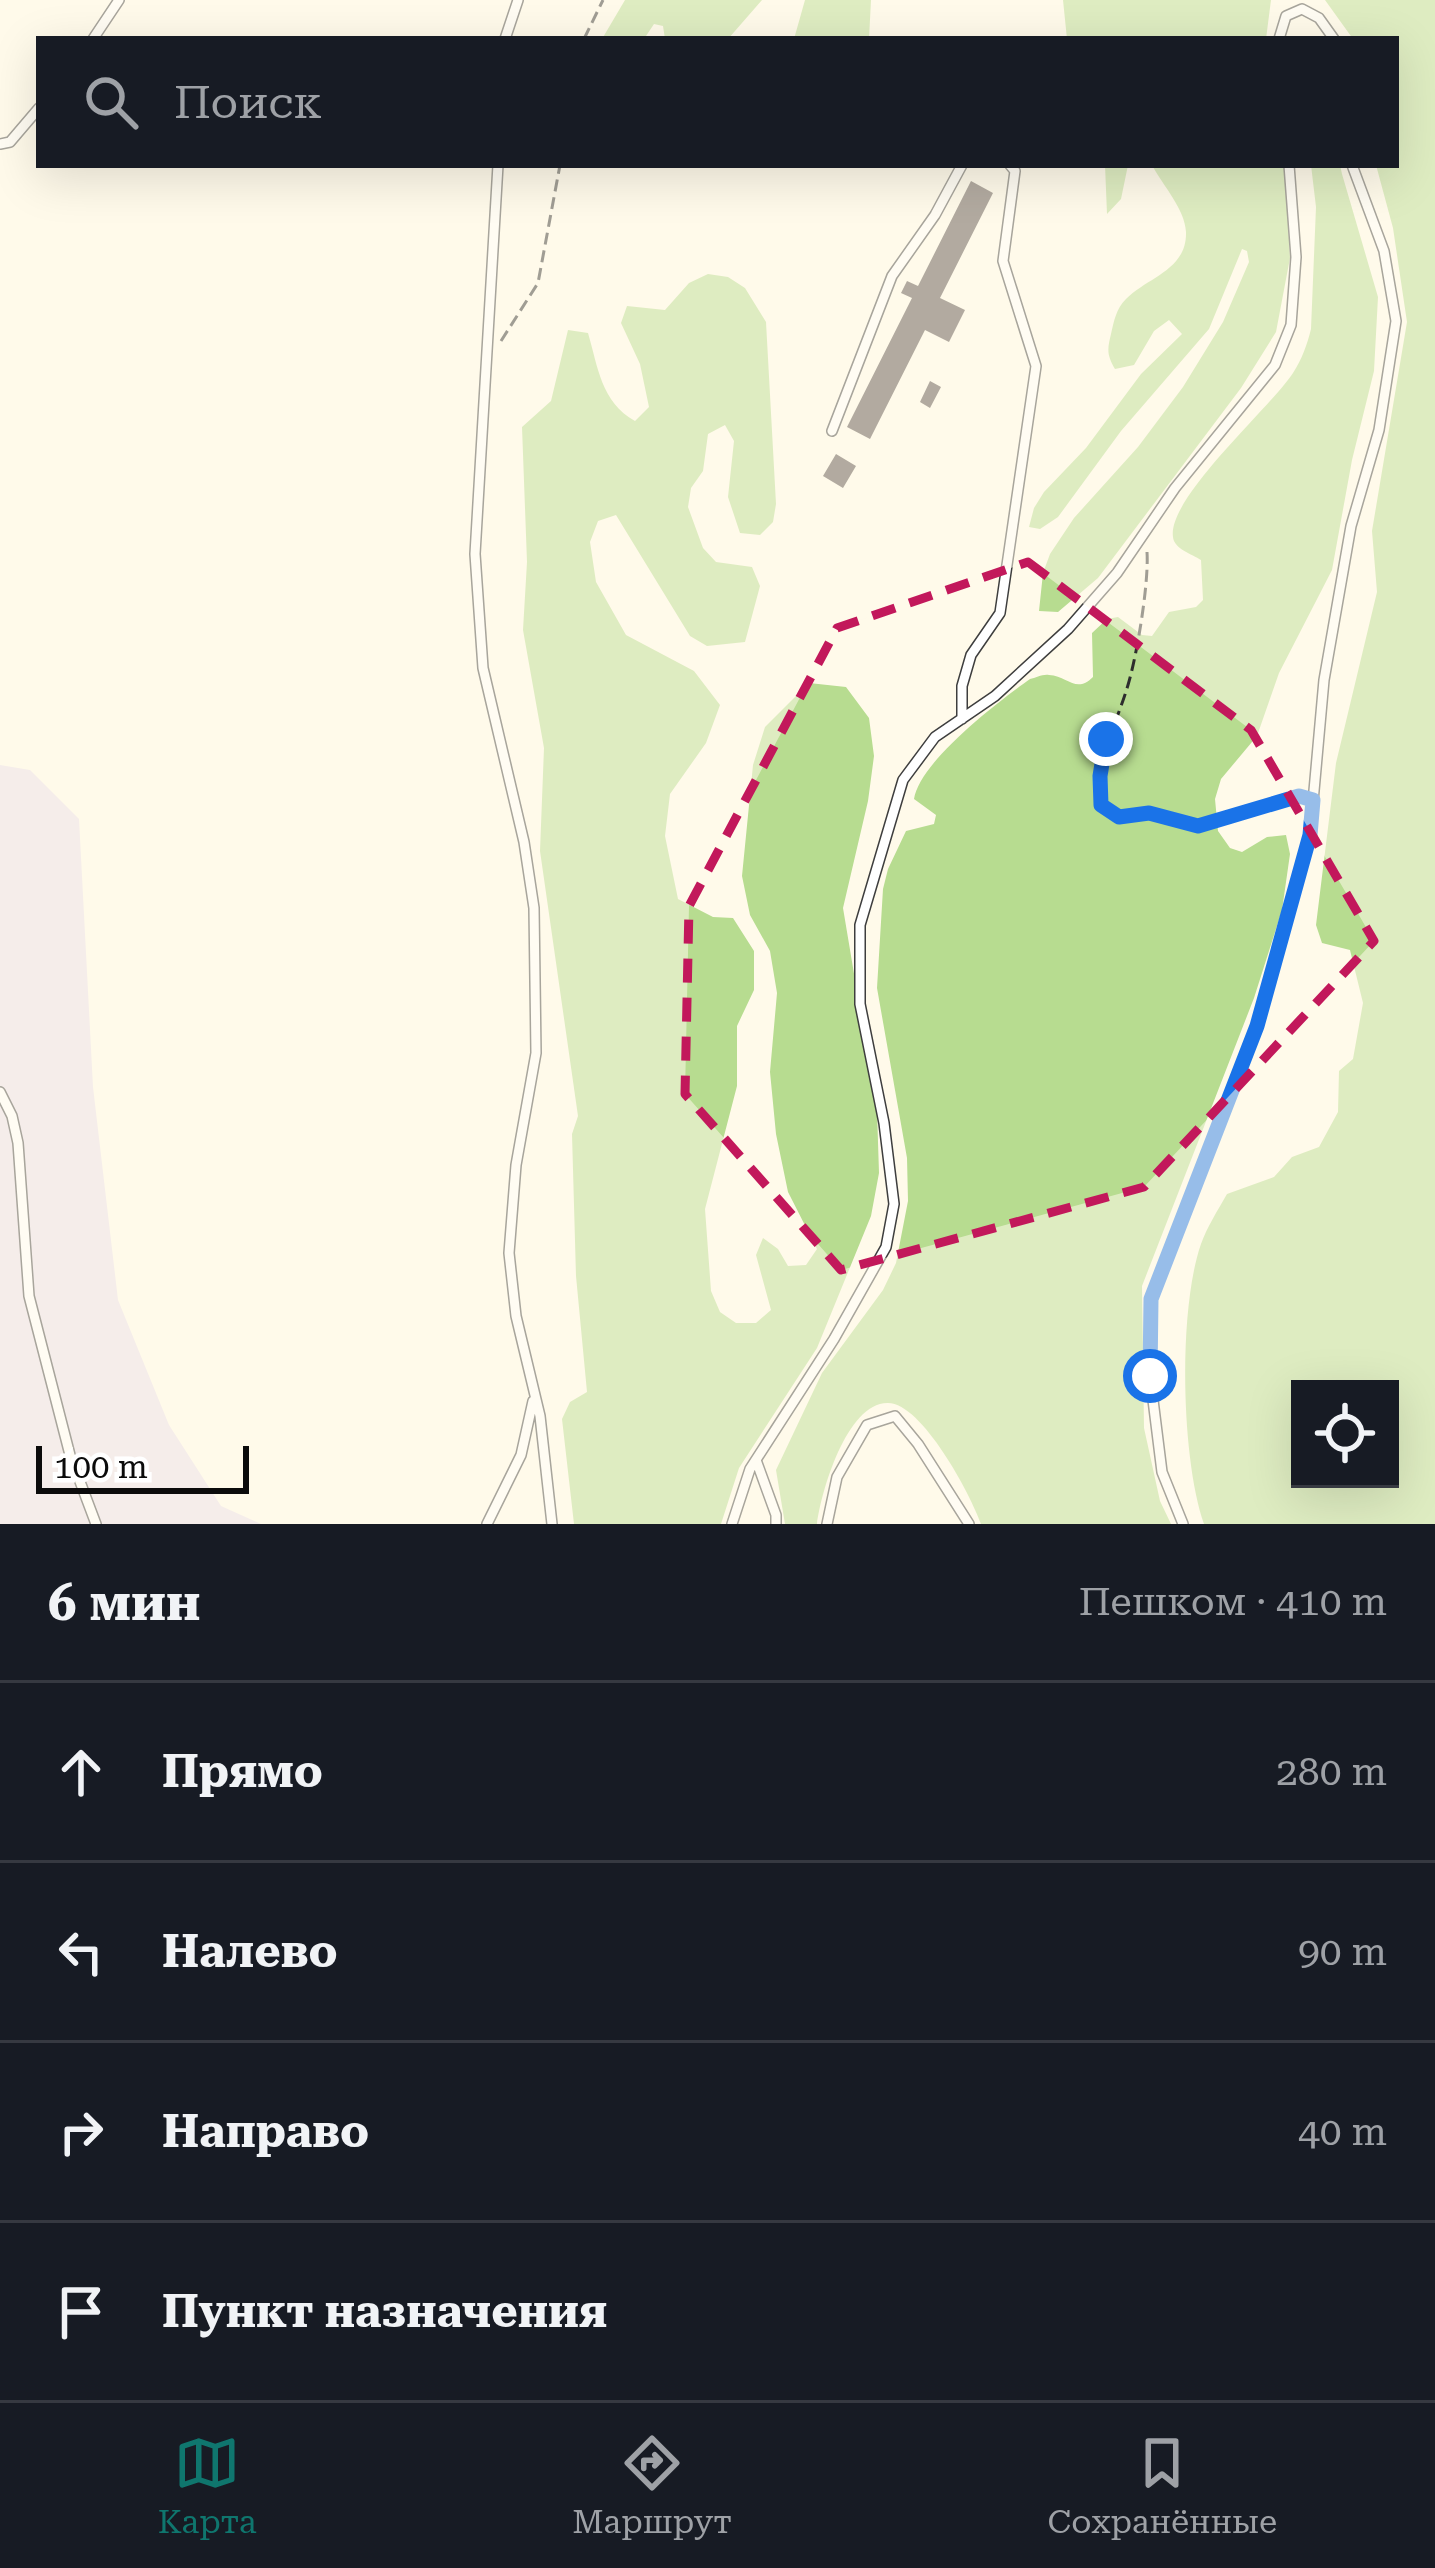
<!DOCTYPE html>
<html lang="ru">
<head>
<meta charset="utf-8">
<style>
	:root { --surface:#171b24; --page:#20242c; --text:#f1f3f6; --muted:#9ea1a6; --line:#363941; --accent:#0f766e }
	body { margin:0; font-family:"Roboto Serif",serif; background:var(--page); color:var(--text) }
	.controls { position:absolute; right:36px; bottom:36px; display:grid; overflow:hidden; border-radius:0px; box-shadow:0 12px 48px #0002 }
	.controls button { width:108px; height:108px; display:grid; place-items:center; padding:0; border:0; border-bottom:3px solid var(--line); background:var(--surface); color:var(--text); font:60px sans-serif }
	.scale { position:absolute; left:36px; bottom:30px; width:213px; box-sizing:border-box; padding-left:12px; border:6px solid #0b0b0b; border-top:0; font-size:33px; line-height:42px; white-space:nowrap; color:#0b0b0b; -webkit-text-stroke:9px #fff; paint-order:stroke }
	.stop { position:absolute; width:36px; height:36px; margin:-27px; border:9px solid #1a73e8; border-radius:50%; background:#fff }
	.stop.end { background:#1a73e8; border-color:#fff; box-shadow:0 3px 12px #0008 }
	.list { margin:0; padding:0; list-style:none }
	h2 { display:flex; justify-content:space-between; align-items:center; height:156px; margin:0; padding:0 48px; font-size:51px }
	h2 small { font-size:39px; font-weight:400; color:var(--muted) }
	.list li { display:grid; grid-template-columns:78px 1fr auto; gap:36px; align-items:center; box-sizing:border-box; height:180px; padding:0 48px; border-top:3px solid var(--line) }
	.list b { display:block; font-size:45px; white-space:nowrap }
	.list em { font-size:39px; font-style:normal; color:var(--muted) }
	.icon { flex:none; width:66px; height:66px; fill:none; stroke:currentColor; stroke-width:2; stroke-linecap:round; stroke-linejoin:round }
	.map { position:relative; flex:none; width:1435px; height:1524px; overflow:hidden }
	.search { position:absolute; background:var(--surface); box-shadow:0 12px 48px #0002; left:36px; right:36px; top:36px; height:132px; display:flex; align-items:center; gap:30px; box-sizing:border-box; padding:0 42px; border-radius:0px; color:var(--muted); font-size:45px }
	.sheet { height:876px; background:var(--surface) }
	nav { display:flex; justify-content:space-around; align-items:center; box-sizing:border-box; height:168px; border-top:3px solid var(--line); background:var(--surface); font-size:33px; color:var(--muted) }
	nav a { display:grid; justify-items:center; gap:6px }
	nav .on { color:var(--accent) }
	.map>svg:first-child { display:block }
	.industrial { fill:#e9deeb }
	.forest { fill:#b7dc90; fill-rule:evenodd }
	.building { fill:#544b47 }
	.lines { fill:none; stroke-linecap:round; stroke-linejoin:round }
	.service-casing { stroke:#3e3e3e; stroke-width:12 }
	.path { stroke:#2d2d2d; stroke-width:3; stroke-dasharray:12 6; stroke-linecap:butt }
	.service { stroke:#fff; stroke-width:9 }
	.route { stroke:#1a73e8; stroke-width:15 }
	.marked { fill:none; stroke:#c2185b; stroke-width:9; stroke-dasharray:24 15; stroke-linejoin:round }
</style>
</head>
<body>
<div class="map">
<svg width="1435" height="1524" viewBox="0 0 1435 1524">
	<rect width="100%" height="100%" fill="#fffaea"/>
	<path class="industrial" d="M0,765L30,770L79,819L93,1087L118,1300L169,1425L221,1506L261,1524H0Z"/>
	<path class="forest" d="M625,0H762L728,39H665L663,26L654,24L644,39H602Z
		M805,0H871L869,39H794Z
		M1063,0H1271L1266,39H1067Z
		M1325,0H1435V1524H1204C1181,1458 1178,1310 1201,1244C1207,1227 1218,1210 1227,1194L1274,1177L1292,1157L1319,1147L1338,1112L1339,1071L1353,1059L1363,1003L1350,950L1322,943L1316,925L1336,763L1377,592L1372,531L1407,322L1393,228L1376,165H1396V39H1353ZM1300,1389H1390V1479H1300Z
		M1105,165H1128L1121,199L1107,214Z
		M1152,165H1285L1290,258L1276,332L1241,388L1098,578L1058,612L1039,611L1043,573L1050,554L1074,518L1138,447L1183,387L1223,322L1249,262L1247,251L1242,249L1209,329L1121,431L1058,517L1040,529L1029,527L1034,508L1044,492L1086,448L1141,374L1182,334L1169,320L1154,331L1134,365L1115,369C1107,355 1107,350 1111,334C1114,321 1116,309 1126,299C1148,277 1187,270 1186,232C1185,209 1163,186 1152,165Z
		M1311,165H1340L1342,174L1378,297L1374,371L1352,460L1332,570L1279,673L1257,736L1221,779L1215,799L1218,831L1230,848L1242,852L1267,837L1286,835L1290,854L1282,910L1254,998L1142,1286L1144,1428L1160,1501L1171,1524H981C971,1495 922,1403 888,1403C847,1402 821,1492 817,1524H785L776,1470L822,1373L883,1290L896,1263L908,1201L907,1158L877,988L883,889L888,869L906,831L934,824L936,815L914,799C920,761 999,701 1030,679C1036,678 1042,674 1049,675C1068,676 1076,694 1093,677L1092,633L1107,619L1118,617L1142,635L1152,636L1169,612L1196,607L1203,600L1201,560C1192,554 1174,549 1173,537C1167,498 1271,407 1293,373C1302,359 1307,345 1311,329L1316,207Z
		M708,274L728,277L745,288L766,322L776,504L773,522L760,535L740,533L728,497L734,441L725,425L708,434L703,471L691,488L688,507L703,548L716,562L752,567L760,586L745,642L707,646L690,636L616,515L598,521L590,542L596,582L626,635L694,671L720,705L706,743L670,794L665,836L678,899L713,917L733,918L754,951V990L737,1026V1086L705,1209L711,1291L720,1312L736,1323H756L771,1310L756,1255L763,1238L778,1249L788,1266L806,1265L817,1249L788,1192L776,1134L770,1072L777,993L770,951L750,915L742,876L753,765L765,727L809,683L846,687L869,718L874,756L868,801L843,908L877,1111L879,1173L871,1216L817,1348L739,1468L721,1524H574L562,1419L570,1402L587,1392L576,1276L572,1134L578,1116L540,851L544,748L523,630L527,562L522,427L551,401L568,330L588,333C598,367 601,402 635,421L649,407L640,364L621,323L627,306L665,310L689,283Z"/>
	<path class="building" d="M971,181L993,193L940,298L965,310L949,342L925,330L870,439L847,427L912,298L901,293L907,281L918,286Z
		M930,381L941,387L930,408L920,402Z
		M836,454L856,466L843,488L823,476Z"/>
	<g class="lines">
		<g class="service-casing">
			<path id="service" d="M93,39L119,0
				M505,39L518,0
				M1279,39L1286,16L1302,9L1319,18L1334,39
				M0,144L10,142L39,108
				M498,165L475,554L483,668L524,842L534,908L536,1053L516,1165L509,1253L516,1316L540,1416L552,1524
				M832,431L892,276L935,215L962,165
				M962,719V686L971,655L1000,613L1036,366L1003,261L1015,171L1010,165
				M0,1092L12,1116L18,1143L29,1296L70,1455L96,1524
				M756,1460L776,1515V1524
				M487,1524L521,1455L533,1401
				M732,1524L750,1469L834,1339L886,1247L894,1204L884,1123L860,1004V925L903,780L935,737L995,696L1068,629L1117,573L1175,488L1275,365L1291,325L1296,257L1289,165
				M827,1524L837,1477L867,1425L895,1416L918,1444L969,1524
				M1183,1524L1162,1472L1150,1376L1151,1299L1257,1026L1310,835L1324,680L1351,526L1379,430L1396,321L1384,251L1352,165"/>
		</g>
		<path class="path" d="M584,39L603,0
			M501,341L538,283L560,165
			M1147,552C1149,583 1137,655 1128,685C1113,735 1098,749 1101,805L1119,817L1149,813L1198,826L1302,797"/>
		<use href="#service" class="service"/>
	</g>
	<g class="lines">
		<path class="route" d="M1106,739L1100,776L1101,805L1119,817L1149,813L1198,826L1299,796L1313,800L1310,835L1257,1026L1151,1299L1150,1376"/>
	</g>
	<path d="M0 0H1435V1524H0ZM1028,562L1251,730L1374,941L1144,1187L841,1270L685,1094L689,906L837,628Z" fill="#fffaea" fill-opacity=".55" fill-rule="evenodd"/>
	<path class="marked" d="M1028,562L1251,730L1374,941L1144,1187L841,1270L685,1094L689,906L837,628Z"/>
</svg>
<div class="controls">
<button><svg class="icon" aria-label="locate" viewBox="0 0 24 24"><circle cx="12" cy="12" r="6"/><path d="M12 2v4M12 18v4M2 12h4M18 12h4"/></svg></button>
</div>
<div class="scale">100 m</div>
<div class="stop" style="left:1150px;top:1376px"></div>
<div class="stop end" style="left:1106px;top:739px"></div>
<div class="search"><svg class="icon" aria-label="search" viewBox="0 0 24 24"><circle cx="10" cy="10" r="6"/><path d="M15 15l6 6"/></svg>Поиск</div>
</div>
<section class="sheet">
<h2>6 мин<small>Пешком · 410 m</small></h2>
<ul class="list">
<li><svg class="icon" aria-label="ahead" viewBox="0 0 24 24"><path d="M12 20V5M6 11l6-6 6 6"/></svg><div><b>Прямо</b></div><em>280 m</em></li>
<li><svg class="icon" aria-label="left" viewBox="0 0 24 24"><path d="M17 20v-9H6M10 6l-5 5 5 5"/></svg><div><b>Налево</b></div><em>90 m</em></li>
<li><svg class="icon" aria-label="right" viewBox="0 0 24 24"><path d="M7 20v-9h11M14 6l5 5-5 5"/></svg><div><b>Направо</b></div><em>40 m</em></li>
<li><svg class="icon" aria-label="arrive" viewBox="0 0 24 24"><path d="M6 21V4h12l-3 4 3 4H6"/></svg><div><b>Пункт назначения</b></div></li>
</ul>
</section>
<nav>
<a class="on"><svg class="icon" aria-label="map" viewBox="0 0 24 24"><path d="M3 6l6-2 6 2 6-2v14l-6 2-6-2-6 2zM9 4v14M15 6v14"/></svg>Карта</a>
<a><svg class="icon" aria-label="directions" viewBox="0 0 24 24"><path d="M12 3l9 9-9 9-9-9zM9 14v-3h6M13 9l2 2-2 2"/></svg>Маршрут</a>
<a><svg class="icon" aria-label="saved" viewBox="0 0 24 24"><path d="M7 4h10v16l-5-4-5 4z"/></svg>Сохранённые</a>
</nav>
</body>
</html>
